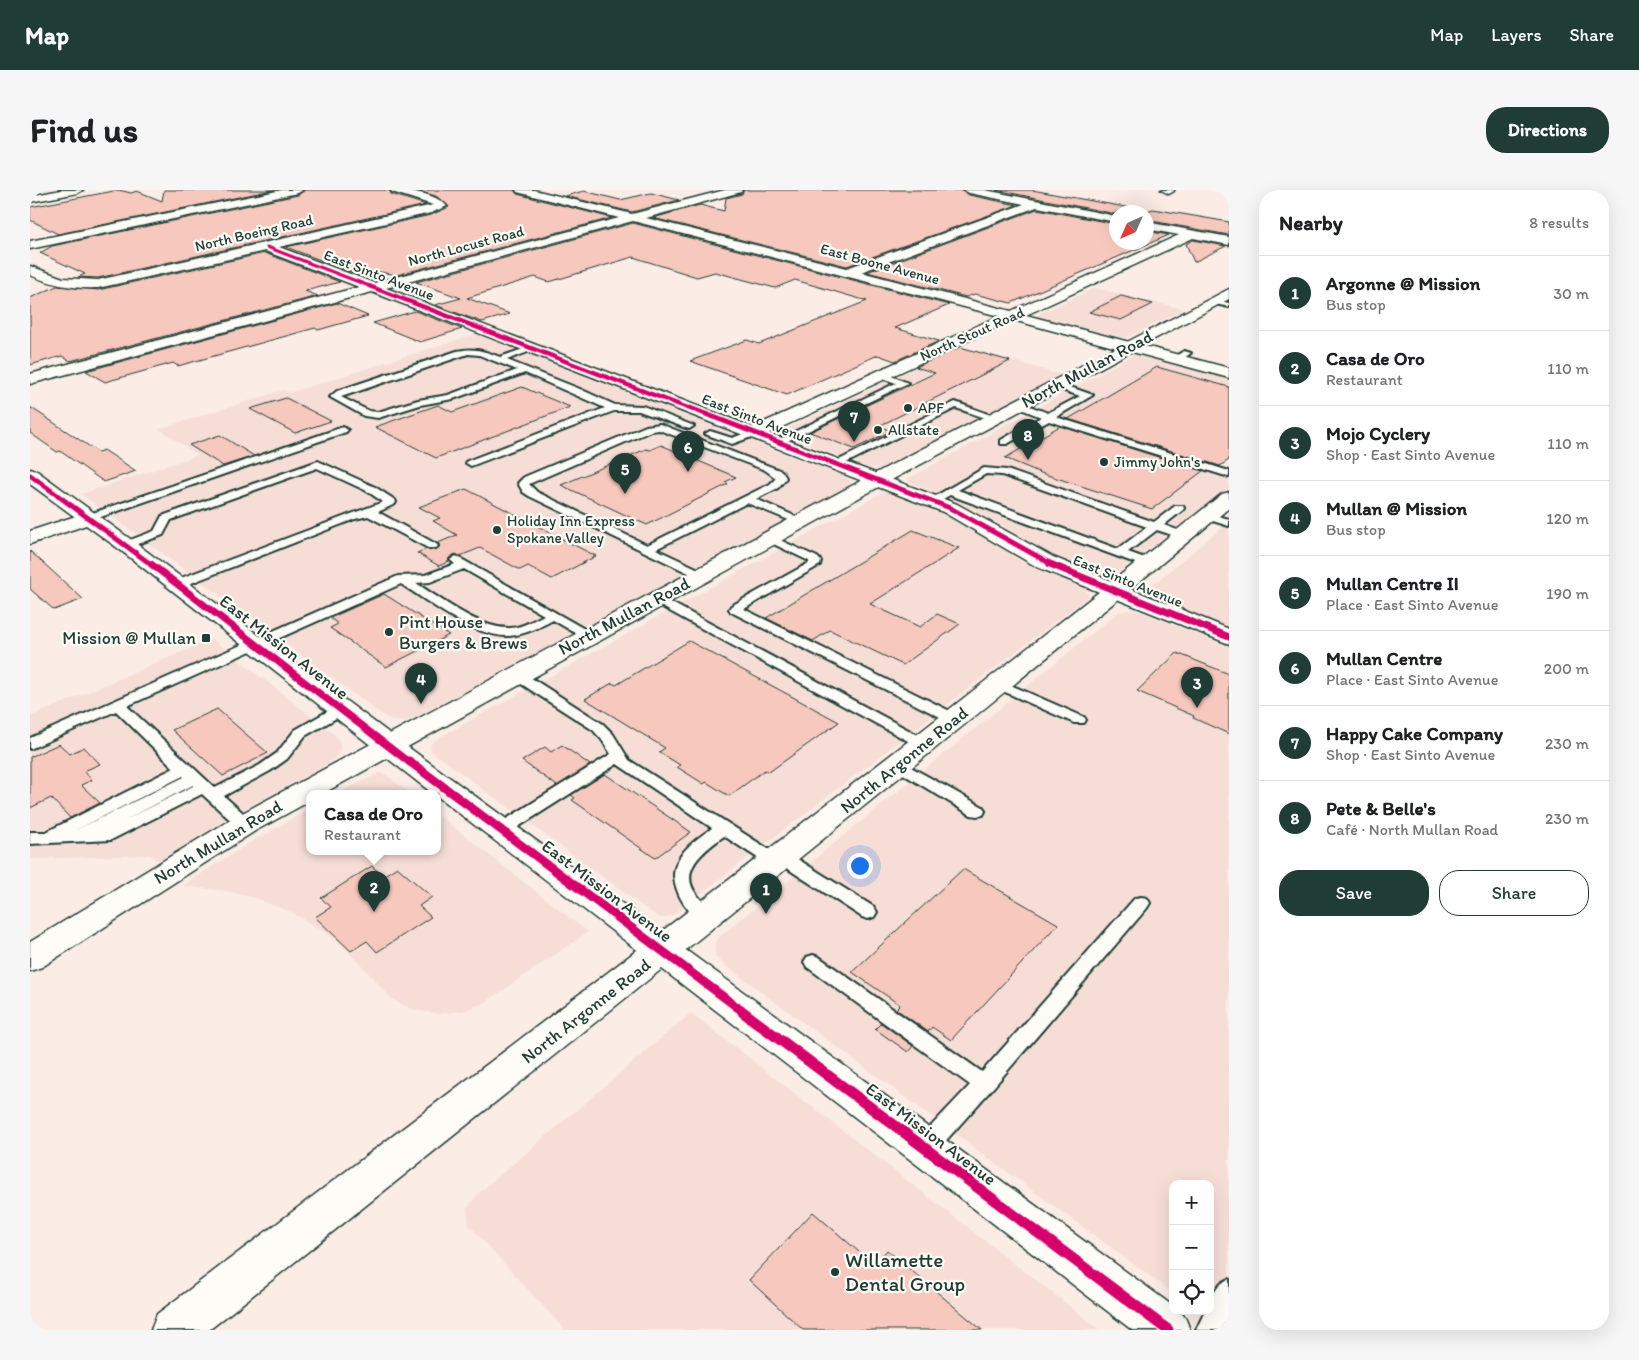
<!DOCTYPE html>
<html lang="en">
<head>
<meta charset="utf-8">
<style>
	:root { --surface:#fff; --page:#f6f6f6; --text:#202124; --muted:#757577; --line:#e0e0e0; --accent:#1f3d34 }
	body { margin:0; font-family:Itim,sans-serif; background:var(--page); color:var(--text) }
	.controls { position:absolute; right:15px; bottom:15px; display:grid; overflow:hidden; border-radius:10px; box-shadow:0 5px 20px #0002 }
	.controls button { width:45px; height:45px; display:grid; place-items:center; padding:0; border:0; border-bottom:1px solid var(--line); background:var(--surface); color:var(--text); font:25px sans-serif }
	.compass { position:absolute; left:1079px; top:15px; width:45px; height:45px; border-radius:50%; background:var(--surface); box-shadow:0 5px 20px #0002; rotate:225deg }
	.you { position:absolute; left:829px; top:675px; width:18px; height:18px; margin:-12px; border:4px solid #fff; border-radius:50%; background:#1a73e8; box-shadow:0 0 0 8px #1a73e833 }
	.badge { display:grid; place-items:center; width:32px; height:32px; border-radius:50%; background:var(--accent); color:#fff; font-size:16px; font-weight:700 }
	.pin { position:absolute; translate:-50% -41px; filter:drop-shadow(0 1px 2px #0008) }
	.pin::after { content:''; position:absolute; top:26px; width:18px; height:15px; background:inherit; clip-path:polygon(0 0,100% 0,50% 100%) }
	.popup { position:absolute; left:276px; top:600px; width:135px; height:65px; box-sizing:border-box; display:grid; place-content:center; border-radius:10px; background:var(--surface); filter:drop-shadow(0 1px 4px #0005); font-size:16px; white-space:nowrap; color:var(--muted) }
	.popup b { font-size:19px; color:var(--text) }
	.popup::after { content:''; position:absolute; left:50%; top:100%; margin-left:-10px; border:10px solid transparent; border-top-color:var(--surface) }
	.list { margin:0; padding:0; list-style:none }
	h2 { display:flex; justify-content:space-between; align-items:center; height:65px; margin:0; padding:0 20px; font-size:21px }
	h2 small { font-size:16px; font-weight:400; color:var(--muted) }
	.list li { display:grid; grid-template-columns:32px 1fr auto; gap:15px; align-items:center; box-sizing:border-box; height:75px; padding:0 20px; border-top:1px solid var(--line) }
	.list b { display:block; font-size:19px; white-space:nowrap }
	.list p { margin:0; font-size:16px; white-space:nowrap; color:var(--muted) }
	.list em { font-size:16px; font-style:normal; color:var(--muted) }
	.actions { display:flex; gap:10px; padding:15px 20px }
	.actions a { flex:1; padding:11px 0; border:1px solid var(--accent); border-radius:20px; text-align:center; font-size:18px; color:var(--accent) }
	.actions .main { background:var(--accent); color:#fff }
	.icon { flex:none; width:28px; height:28px; fill:none; stroke:currentColor; stroke-width:2; stroke-linecap:round; stroke-linejoin:round }
	.map { position:relative; flex:none; width:1199px; height:1140px; overflow:hidden; border-radius:20px }
	header { display:flex; align-items:center; gap:30px; box-sizing:border-box; height:70px; padding:0 25px; background:var(--accent); color:#fff }
	header strong { font-size:24px }
	nav { display:flex; gap:28px; margin-inline-start:auto; font-size:18px }
	.intro { display:flex; align-items:center; justify-content:space-between; box-sizing:border-box; height:120px; padding:0 30px }
	h1 { margin:0; font-size:35px }
	.button { padding:12px 22px; border-radius:20px; background:var(--accent); color:#fff; font-size:18px; font-weight:700 }
	main { display:flex; gap:30px; padding:0 30px }
	aside { flex:1; background:var(--surface); border-radius:20px; box-shadow:0 5px 20px #0002 }
	.map>svg:first-child { display:block }
	.built { fill:#f6ded7 }
	.building { fill:#f7c8bd; stroke:#1f3d34 }
	.lines { fill:none; stroke-linecap:round; stroke-linejoin:round }
	.lane-casing { stroke:#1f3d34; stroke-width:4 }
	.street-casing { stroke:#1f3d34; stroke-width:3 }
	.secondary-casing { stroke:#1f3d34; stroke-width:3 }
	.primary-casing { stroke:#1f3d34; stroke-width:3 }
	.lane { fill:#fdfcf7; fill-rule:evenodd }
	.street { fill:#fdfcf7; fill-rule:evenodd }
	.secondary { fill:#fdfcf7; fill-rule:evenodd }
	.primary { fill:#fdfcf7; fill-rule:evenodd }
	.cycleway-far5-casing { stroke:#fdfcf7; stroke-width:4.5 }
	.cycleway-far4-casing { stroke:#fdfcf7; stroke-width:6 }
	.cycleway-far3-casing { stroke:#fdfcf7; stroke-width:8 }
	.cycleway-far2-casing { stroke:#fdfcf7; stroke-width:9 }
	.cycleway-far1-casing { stroke:#fdfcf7; stroke-width:12 }
	.cycleway-casing { stroke:#fdfcf7; stroke-width:14 }
	.cycleway-far5 { stroke:#d6006c; stroke-width:3 }
	.cycleway-far4 { stroke:#d6006c; stroke-width:4.5 }
	.cycleway-far3 { stroke:#d6006c; stroke-width:5 }
	.cycleway-far2 { stroke:#d6006c; stroke-width:7 }
	.cycleway-far1 { stroke:#d6006c; stroke-width:9 }
	.cycleway { stroke:#d6006c; stroke-width:11 }
	.poi-dot { fill:#1f3d34; stroke:#fdfcf7; stroke-width:2 }
	.labels { text-anchor:middle; stroke-width:4.5; stroke-linejoin:round; paint-order:stroke }
	.far-street-label { font-size:15px; fill:#1f3d34; stroke:#fdfcf7 }
	.far-poi-label { font-size:15px; fill:#1f3d34; stroke:#fdfcf7; text-anchor:start }
	.street-label { font-size:18px; fill:#1f3d34; stroke:#fdfcf7 }
	.poi-label { font-size:18px; fill:#1f3d34; stroke:#fdfcf7; text-anchor:start }
	.near-poi-label { font-size:21px; fill:#1f3d34; stroke:#fdfcf7; text-anchor:start }
</style>
</head>
<body>
<header>
<strong>Map</strong>
<nav><a>Map</a><a>Layers</a><a>Share</a></nav>
</header>
<div class="intro"><h1>Find us</h1><a class="button">Directions</a></div>
<main>
<div class="map">
<svg width="1199" height="1140" viewBox="0 0 1199 1140">
	<rect width="100%" height="100%" fill="#fbece6"/>
	<filter id="ink" filterUnits="userSpaceOnUse"><feTurbulence type="fractalNoise" baseFrequency=".02" numOctaves="2"/><feDisplacementMap in="SourceGraphic" scale="10" xChannelSelector="R" yChannelSelector="G"/><feConvolveMatrix kernelMatrix="1 2 1 2 8 2 1 2 1" color-interpolation-filters="sRGB"/></filter>
	<g filter="url(#ink)">
		<path class="built" d="M1065,98L1154,119L1096,148L1083,147L1011,128L1007,125Z
			M446,144L815,287L820,290V297L384,528L375,531H364L357,528L51,304L168,265L129,239L254,200L259,203Z
			M932,156L1031,185L858,276L851,278L836,277L755,245L753,242L756,239Z
			M1103,165H1111L1199,188V235L1195,234L1150,264L1199,280V298L1084,385L1072,386L1022,365L945,321L878,291V289Z
			M857,302L884,311L922,329L991,371L1056,399L1059,406L644,724L635,728L628,727L401,561L400,556L403,551L852,303Z
			M1199,332V439L1147,418L1125,406L1121,401L1122,395Z
			M1098,420L1112,422L1199,457V1140H1193L1168,1121H1180V994H1143V1103L692,773L685,766V755L689,747L1087,423Z
			M182,449L305,545L310,552V560L305,568L295,576L203,625L129,671L120,665L0,669V527Z
			M349,583L356,585L380,603H309Z
			M280,619V661H408V625L558,742L454,813L433,821L408,824L381,819L362,809L314,757L295,742L263,723L228,709L197,701L152,696L218,654Z
			M661,823L1070,1140H535L439,1035L437,1018L449,1003Z"/>
		<path class="building" d="M89,0L101,3L107,1L132,11L134,0H243L28,44L0,30V17Z
			M275,0H359L361,4L396,15L68,88L48,87L55,84L10,63L22,56L268,5Z
			M384,0H484L487,4L582,28L367,85L350,82L332,86L256,57L401,25L419,17L406,6Z
			M714,0H932L939,5L987,15L817,76L623,28L670,15L694,21L696,8L712,4Z
			M966,0H1002L1117,21L1123,19L1199,32V45L1116,30V22H1086V24Z
			M554,1L590,10L621,3L649,10L602,22L535,6Z
			M1007,19L1086,34V52H1116V41L1139,45L981,113L945,104L936,107L837,82Z
			M603,33L919,115L865,138L909,151L865,171L848,165L757,205L660,171L717,150L729,154L837,111L765,90L745,98L685,82L667,87L603,67L519,92L505,87L437,108L480,124L452,132L405,115L431,108L386,92Z
			M1163,50L1196,56L1164,72L1156,54Z
			M235,63L310,92L275,101L288,106L40,171L32,166L0,175V108L27,96L68,100Z
			M1091,106L1123,114L1091,130L1059,122Z
			M307,113L338,126L288,140L285,138L148,176L143,173L75,192L56,181Z
			M385,121L432,139L390,152L343,133Z
			M930,157L980,171L849,236L861,241L824,259L780,242L905,183L886,177Z
			M1127,177L1199,197V270L1190,276L1038,229Z
			M492,197L540,217L406,268L345,237L408,215L422,222Z
			M256,208L301,231L265,243L220,219Z
			M0,217L68,262L74,260L106,281L74,292L30,261L27,262L0,243Z
			M1030,236L1173,281L1122,319L1011,283L975,268Z
			M190,245L224,266L193,276L159,255Z
			M631,255L706,287L695,292L698,294L617,335L531,295L616,259L620,260Z
			M436,299L540,353L566,366L522,389L498,376L490,380L450,358L430,366L425,364L419,368V371L409,376L387,363L396,359H407L410,356L408,353L427,345L403,331L410,328L389,317Z
			M883,340L929,358L840,414L890,437L907,424L930,434L873,475L800,440L783,451L736,428Z
			M0,361L53,409L24,420L0,399Z
			M354,404L419,445L356,477L300,438L308,434L300,428Z
			M659,451L809,532L739,582L735,580L699,606L676,592L674,594L647,577L650,575L629,562L635,558L555,509L582,493L586,495Z
			M1147,463L1199,484V544L1163,528L1164,526L1107,501Z
			M187,519L217,545L238,563L193,586L142,540Z
			M29,554L40,564L54,557L70,574L54,581L62,590L51,595L70,613L40,628L21,608L0,618V567Z
			M532,555L560,575L527,596L492,571L515,557L521,562Z
			M575,584L661,642L625,668L542,610L545,608L541,605Z
			M342,676L353,686L367,677L402,707L389,716L401,727L347,762L337,751L321,761L285,727L301,717L291,708Z
			M933,679L1028,734L921,850L902,837L898,842L866,819L870,815L822,782Z
			M851,833L883,856L878,862L845,839Z
			M783,1022L844,1075L857,1060L952,1140H773L719,1090Z"/>
		<g class="lines">
			<g class="lane-casing">
				<path id="lane" d="M1181,109L1199,113V117L1181,113Z
					M499,157L506,159L477,170L550,199L585,215L613,216L664,236L659,239L656,238L609,221H584L441,276L436,273L437,271L575,218L495,183L423,209L390,215L348,228L334,226L300,207L307,201L427,161C443,157 455,161 470,167ZM438,164L449,165L487,180L418,205L388,210L348,222L339,221L311,207Z
					M1154,161L1161,163L1150,171H1144V167Z
					M852,182L878,193L751,254L748,255L743,252L866,193L849,187V183Z
					M1026,192L1063,205L1026,227L1199,281V287L1019,231L977,254H971V250L1011,227L986,217V213H992L1018,223L1050,206L1023,197L1022,195Z
					M925,212L969,228L964,231L926,218L810,276H802L801,274Z
					M630,234L752,281L756,288L748,298L726,309L776,331L770,334L766,333L717,313L626,359L675,382L677,385L675,388L671,389L499,306L493,302L488,293L494,287L616,236ZM629,240L735,280L746,288L740,294L617,355L507,302L499,294L621,241Z
					M313,237L318,240L316,242L62,330H54L52,328L54,326Z
					M724,240L727,241V245L702,254L675,244L680,241L702,248Z
					M288,271L345,297L365,310L366,312L365,314L348,322L406,354L408,356L406,358H398L338,326L325,329L151,397H143L141,394L143,391L353,312L337,301L287,278L141,330L133,345L96,358L90,355L92,353L124,341L132,326Z
					M954,278L977,280L1124,332L1145,316H1153L1154,318L1153,320L1134,335L1158,344L1160,346L1154,349L1127,340L1098,362L1123,371L1125,374L1119,378L920,305L906,313H898L897,311ZM956,284L972,285L1117,337L1088,359L928,300Z
					M1177,323L1199,329V336L1173,328L1171,326L1173,324Z
					M739,345L787,367L791,371L790,375L714,419L930,526L932,529L930,532H920L701,422L699,419L701,416L779,373V371L735,350L733,348Z
					M426,366L565,445L564,448H554L523,430C510,437 495,445 479,446C443,447 401,413 371,394L97,516L185,598L230,575L247,563L265,540L305,517H315L317,520L315,523L275,546L257,569L240,581L194,606L221,630L223,634L221,638L215,640L209,638L172,604L81,650L0,654V642H16L144,578L86,521L0,559V548L368,386L395,385L425,374L420,370ZM434,379L514,425C504,430 493,437 481,438C451,440 411,409 386,393L400,392ZM153,586L154,587L44,641ZM163,595V596L93,631Z
					M627,405L899,551L901,554L899,557H889L623,412L621,409Z
					M487,481L492,482L573,534L583,544L599,570L746,664L752,661L758,663L844,717L847,722L844,727L838,729L832,727L752,675L746,678L740,676L694,646C675,660 647,680 667,705C673,713 681,718 686,726L683,731C662,737 639,696 645,678C650,660 668,648 682,638L587,574L477,644L471,646L465,644L463,640L465,636L581,564L572,550L563,540L482,488L480,485Z
					M969,490L1054,527L1056,530L1054,533H1044L964,497L962,494Z
					M868,570L953,617L955,621L953,625L947,626L941,625L863,578L860,575L863,572Z
					M1111,707L1117,708L1120,713L1117,718L961,900L903,965L895,968L887,965L884,958L887,951L940,895L777,777L774,772L777,767L783,765L789,767L952,882L1105,708Z
					M1199,1089V1125L1191,1140H1166L1175,1121H1180C1180,1108 1186,1094 1199,1089Z"/>
			</g>
			<g class="street-casing">
				<path id="street" d="M31,0H53L48,3L0,12V6Z
					M252,0H273L268,3L0,59V51Z
					M361,0C378,0 405,3 417,16L401,23L249,57L344,93L589,28L487,2L486,0H504L602,24L695,0H712L711,2L616,28L817,78L994,14L939,3L934,0H955L1086,26V32L1007,17L831,82L981,121L1149,45L1116,39V32L1199,47V55L1163,48L996,125L1199,178V188L983,130L739,243L927,314L1023,367L1199,439V454L1007,377L913,322L342,102L0,194V184L329,97L235,61L68,98C44,99 22,95 0,85V76L33,88L68,90L403,15L362,2ZM603,31L969,126L723,237L356,98Z
					M1131,0H1144V1L1139,4Z
					M58,322L65,324L68,328L65,332L0,354V341Z"/>
			</g>
			<g class="secondary-casing">
				<path id="secondary" d="M0,279L7,281L103,351L367,549L1143,1116V1121C1155,1121 1156,1130 1160,1140H1102L408,607V603H402L89,359L0,294Z"/>
			</g>
			<g class="primary-casing">
				<path id="primary" d="M1199,99V109L854,294L294,603H280V611L225,641L12,777L0,781V752L205,627L840,286Z
					M1199,302V318C862,596 521,869 179,1140H121L127,1124C485,854 842,584 1192,304Z"/>
			</g>
			<use href="#lane" class="lane"/>
			<use href="#street" class="street"/>
			<use href="#secondary" class="secondary"/>
			<use href="#primary" class="primary"/>
			<g class="cycleway-far5-casing">
				<path id="cycleway-far5" d="M237,57L342,97"/>
			</g>
			<g class="cycleway-far4-casing">
				<path id="cycleway-far4" d="M339,96L663,220"/>
			</g>
			<g class="cycleway-far3-casing">
				<path id="cycleway-far3" d="M660,218L920,318L1023,375
					M0,285L122,375"/>
			</g>
			<g class="cycleway-far2-casing">
				<path id="cycleway-far2" d="M121,374L380,573
					M1020,374L1199,447"/>
			</g>
			<g class="cycleway-far1-casing">
				<path id="cycleway-far1" d="M379,571L715,823"/>
			</g>
			<g class="cycleway-casing">
				<path id="cycleway" d="M713,822L1138,1140"/>
			</g>
			<use href="#cycleway-far5" class="cycleway-far5"/>
			<use href="#cycleway-far4" class="cycleway-far4"/>
			<use href="#cycleway-far3" class="cycleway-far3"/>
			<use href="#cycleway-far2" class="cycleway-far2"/>
			<use href="#cycleway-far1" class="cycleway-far1"/>
			<use href="#cycleway" class="cycleway"/>
		</g>
	</g>
	<g class="poi-dot">
		<circle cx="878" cy="218" r="5"/>
		<circle cx="848" cy="240" r="5"/>
		<circle cx="1074" cy="272" r="5"/>
		<circle cx="467" cy="340" r="5"/>
		<circle cx="359" cy="442" r="5"/>
		<rect x="171" y="443" width="10" height="10" rx="2.5"/>
		<circle cx="805" cy="1082" r="5"/>
	</g>
	<g class="labels">
		<g class="far-street-label">
			<text transform="translate(224 43) rotate(-13)" y="5">North Boeing Road</text>
			<text transform="translate(436 56) rotate(-15)" y="5">North Locust Road</text>
			<text transform="translate(850 74) rotate(15)" y="5">East Boone Avenue</text>
			<text transform="translate(349 85) rotate(21)" y="5">East Sinto Avenue</text>
			<text transform="translate(942 144) rotate(-24)" y="5">North Stout Road</text>
			<text transform="translate(727 229) rotate(21)" y="5">East Sinto Avenue</text>
			<text transform="translate(1098 391) rotate(22)" y="5">East Sinto Avenue</text>
		</g>
		<g class="far-poi-label">
			<text x="888" y="223">APF</text>
			<text x="858" y="245">Allstate</text>
			<text x="1084" y="277">Jimmy John's</text>
			<text x="477" y="336">Holiday Inn Express<tspan x="477" dy="17">Spokane Valley</tspan></text>
		</g>
		<g class="street-label">
			<text transform="translate(1057 179) rotate(-28)" y="6">North Mullan Road</text>
			<text transform="translate(594 426) rotate(-28)" y="6">North Mullan Road</text>
			<text transform="translate(254 457) rotate(38)" y="6">East Mission Avenue</text>
			<text transform="translate(874 570) rotate(-39)" y="6">North Argonne Road</text>
			<text transform="translate(188 652) rotate(-31)" y="6">North Mullan Road</text>
			<text transform="translate(577 701) rotate(37)" y="6">East Mission Avenue</text>
			<text transform="translate(556 821) rotate(-38)" y="6">North Argonne Road</text>
			<text transform="translate(901 944) rotate(37)" y="6">East Mission Avenue</text>
		</g>
		<g class="poi-label">
			<text x="369" y="438">Pint House<tspan x="369" dy="21">Burgers &amp; Brews</tspan></text>
			<text x="166" y="454" text-anchor="end">Mission @ Mullan</text>
		</g>
		<g class="near-poi-label">
			<text x="815" y="1077">Willamette<tspan x="815" dy="24">Dental Group</tspan></text>
		</g>
	</g>
</svg>
<div class="controls">
<button>+</button>
<button>−</button>
<button><svg class="icon" aria-label="locate" viewBox="0 0 24 24"><circle cx="12" cy="12" r="6"/><path d="M12 2v4M12 18v4M2 12h4M18 12h4"/></svg></button>
</div>
<svg class="compass" viewBox="-18 -18 36 36"><path d="M0-13l5 13h-10z" fill="#e53935"/><path d="M0 13l5-13h-10z" fill="#757577"/></svg>
<div class="you"></div>
<div class="pin badge" style="left:736px;top:724px">1</div>
<div class="pin badge" style="left:344px;top:722px">2</div>
<div class="popup"><b>Casa de Oro</b>Restaurant</div>
<div class="pin badge" style="left:1167px;top:518px">3</div>
<div class="pin badge" style="left:391px;top:514px">4</div>
<div class="pin badge" style="left:595px;top:304px">5</div>
<div class="pin badge" style="left:658px;top:282px">6</div>
<div class="pin badge" style="left:824px;top:252px">7</div>
<div class="pin badge" style="left:998px;top:270px">8</div>
</div>
<aside>
<h2>Nearby<small>8 results</small></h2>
<ul class="list">
<li><span class="badge">1</span><div><b>Argonne @ Mission</b><p>Bus stop</p></div><em>30 m</em></li>
<li><span class="badge">2</span><div><b>Casa de Oro</b><p>Restaurant</p></div><em>110 m</em></li>
<li><span class="badge">3</span><div><b>Mojo Cyclery</b><p>Shop · East Sinto Avenue</p></div><em>110 m</em></li>
<li><span class="badge">4</span><div><b>Mullan @ Mission</b><p>Bus stop</p></div><em>120 m</em></li>
<li><span class="badge">5</span><div><b>Mullan Centre II</b><p>Place · East Sinto Avenue</p></div><em>190 m</em></li>
<li><span class="badge">6</span><div><b>Mullan Centre</b><p>Place · East Sinto Avenue</p></div><em>200 m</em></li>
<li><span class="badge">7</span><div><b>Happy Cake Company</b><p>Shop · East Sinto Avenue</p></div><em>230 m</em></li>
<li><span class="badge">8</span><div><b>Pete &amp; Belle's</b><p>Café · North Mullan Road</p></div><em>230 m</em></li>
</ul>
<div class="actions"><a class="main">Save</a><a>Share</a></div>
</aside>
</main>
</body>
</html>
